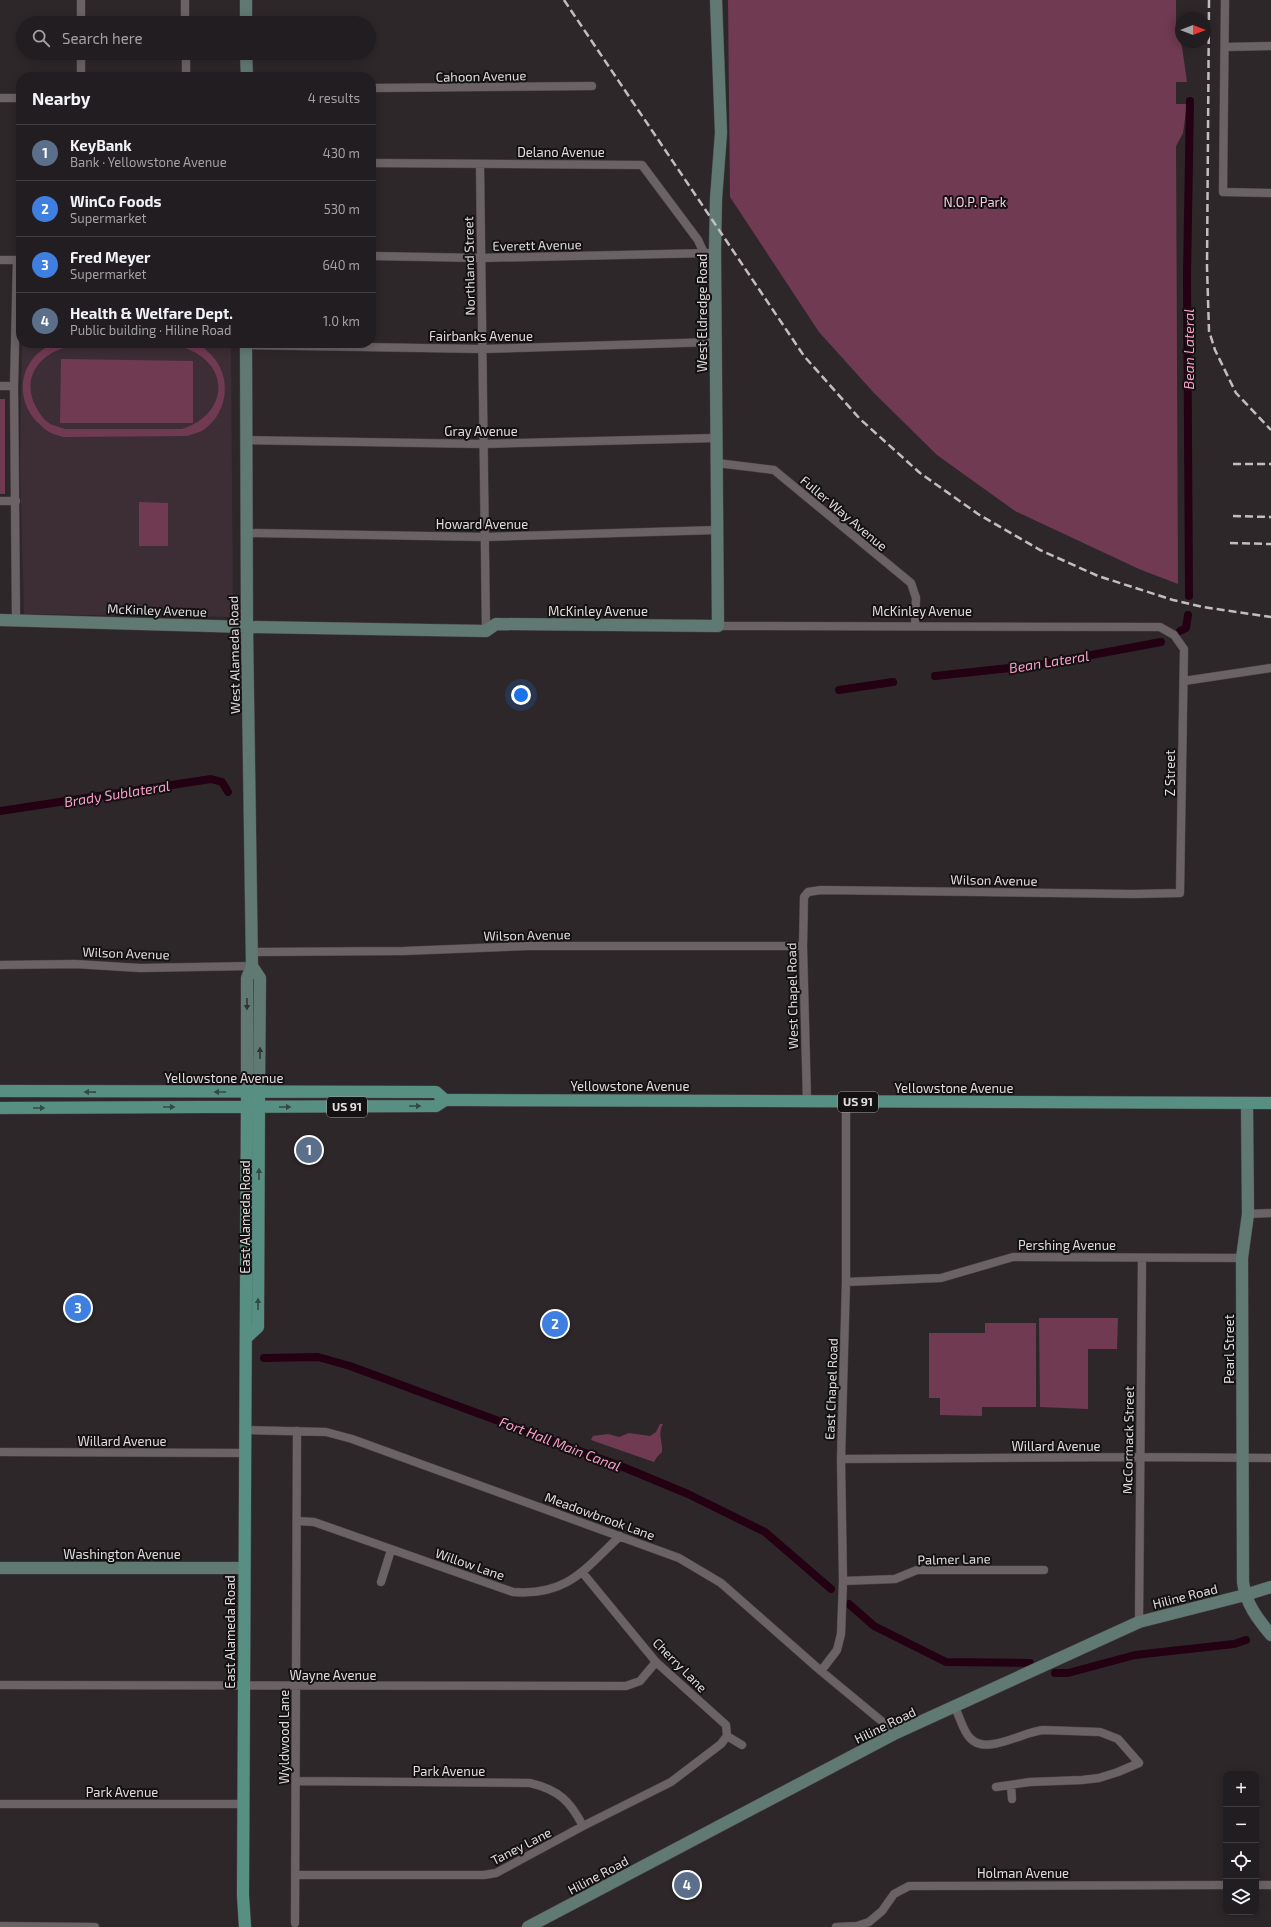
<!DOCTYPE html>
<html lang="en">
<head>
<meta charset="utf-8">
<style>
	:root { --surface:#221d20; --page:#2e2a2d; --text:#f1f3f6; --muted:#a2a2a5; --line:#3f3b3e; --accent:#0f766e }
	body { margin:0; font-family:"Exo 2",sans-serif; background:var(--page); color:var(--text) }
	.controls { position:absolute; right:12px; bottom:12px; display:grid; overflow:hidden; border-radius:8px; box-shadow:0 2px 10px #0003 }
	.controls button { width:36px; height:36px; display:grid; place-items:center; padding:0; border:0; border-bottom:1px solid var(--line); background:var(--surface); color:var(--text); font:20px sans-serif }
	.compass { position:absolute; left:1175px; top:12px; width:36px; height:36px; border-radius:50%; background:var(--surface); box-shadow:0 2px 10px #0003; rotate:90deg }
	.you { position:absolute; left:521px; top:695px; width:14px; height:14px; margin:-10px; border:3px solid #fff; border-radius:50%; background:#1a73e8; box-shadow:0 0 0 6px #1a73e833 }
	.badge { display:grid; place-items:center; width:26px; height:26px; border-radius:50%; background:var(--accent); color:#fff; font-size:13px; font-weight:700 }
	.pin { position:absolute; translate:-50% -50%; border:2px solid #fff; box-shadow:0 1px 4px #0006 }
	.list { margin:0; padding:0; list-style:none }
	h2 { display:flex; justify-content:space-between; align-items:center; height:52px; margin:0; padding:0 16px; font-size:17px }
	h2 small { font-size:13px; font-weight:400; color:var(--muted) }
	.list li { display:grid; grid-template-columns:26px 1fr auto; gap:12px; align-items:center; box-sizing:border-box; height:56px; padding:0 16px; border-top:1px solid var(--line) }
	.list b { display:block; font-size:15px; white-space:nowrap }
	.list p { margin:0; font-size:13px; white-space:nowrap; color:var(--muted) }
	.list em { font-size:13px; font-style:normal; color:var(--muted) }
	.icon { flex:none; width:22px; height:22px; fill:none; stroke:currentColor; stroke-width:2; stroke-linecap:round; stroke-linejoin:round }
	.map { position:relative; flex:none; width:1271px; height:1927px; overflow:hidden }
	.search { position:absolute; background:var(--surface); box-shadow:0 2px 10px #0003; left:16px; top:16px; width:360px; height:44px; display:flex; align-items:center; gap:10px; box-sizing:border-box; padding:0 14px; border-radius:22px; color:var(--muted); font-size:15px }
	.panel { position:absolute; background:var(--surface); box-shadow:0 2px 10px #0003; left:16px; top:72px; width:360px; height:276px; border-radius:16px }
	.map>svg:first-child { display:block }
	.built { fill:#3c2e34 }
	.green { fill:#703a53; fill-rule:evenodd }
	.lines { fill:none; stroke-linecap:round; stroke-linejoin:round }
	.canal { stroke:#240013; stroke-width:8 }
	.street-casing { stroke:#4b4447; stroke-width:9 }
	.secondary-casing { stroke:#4b4447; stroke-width:13 }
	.primary-casing { stroke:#4b4447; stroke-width:13 }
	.street { stroke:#6b6265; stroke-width:8 }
	.secondary { stroke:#617973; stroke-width:12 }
	.primary { stroke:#579082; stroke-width:12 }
	.rail { stroke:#c2bdbf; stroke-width:2.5; stroke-dasharray:8 4; stroke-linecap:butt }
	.oneway { fill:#2f3534 }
	.oneway2 { fill:#324a44 }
	.labels { text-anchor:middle; stroke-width:4; stroke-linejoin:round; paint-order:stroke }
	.shield { fill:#141112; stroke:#a39ea0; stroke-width:1 }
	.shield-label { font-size:12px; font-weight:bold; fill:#e0dbdd }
	.street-label { font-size:13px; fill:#e0dbdd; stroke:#141112 }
	.park-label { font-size:13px; fill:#fbcade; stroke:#141112 }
	.water-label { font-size:14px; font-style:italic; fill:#fc9ec8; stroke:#141112 }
</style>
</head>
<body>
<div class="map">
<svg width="1271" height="1927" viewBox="0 0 1271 1927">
	<rect width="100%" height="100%" fill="#2e272a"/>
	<path class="built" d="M22,343H231L233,617L24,614L20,466Z"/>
	<path class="green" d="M728,0H1176V30L1182,47L1187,82H1176V104H1187L1183,133L1176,146L1178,584L1139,569L1015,511L937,455L874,393L819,332L730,197Z
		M55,343H194C198,345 204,347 207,351C233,372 230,413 202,431C198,433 192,434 187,436L63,437C58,435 51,434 46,430C43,428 40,424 37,422C12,395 21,356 55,343ZM71,346L185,348C232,365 228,414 182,429H65C60,427 54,426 50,424C44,420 39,413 36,407C20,377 41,352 71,346Z
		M61,359L193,361V423H60Z
		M0,399H5V494H0Z
		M139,502L168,503V546H139Z
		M1039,1318H1118L1117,1349H1088V1409L1040,1407Z
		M985,1323H1036V1407H982V1416L940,1415V1398H929V1333H985Z
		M660,1424H663C657,1435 663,1441 662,1452L657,1457L654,1462L591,1440L593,1436L608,1434L619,1437L629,1433L650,1436L656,1432Z"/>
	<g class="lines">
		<path class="canal" d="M1189,596L1187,275L1190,101
			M1180,631L1186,628L1188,615
			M935,676L1038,665L1161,642
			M839,690L893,682
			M0,811L211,779L222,782L228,792
			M264,1358L318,1357L350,1366L623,1467L688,1494L765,1532L831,1589
			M849,1604L874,1626L946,1662L1030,1663
			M1055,1673H1068L1135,1655L1234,1644L1246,1640"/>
		<g class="street-casing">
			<path id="street" d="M81,0V23
				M185,0V23
				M1225,0L1223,192L1271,193
				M1225,47L1271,46
				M81,53V77
				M186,53V77
				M371,88L592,86
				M0,98H21
				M371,163L642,165L698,240L704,253
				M480,164L486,631
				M371,256L481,258L709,253
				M0,260H17L14,386L16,619
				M246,345L482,349L715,342
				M0,386H14
				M246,440L483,444L716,438
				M717,463L774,470L911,583L916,598L915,625
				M0,501H16
				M247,533L485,537L717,530
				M718,626L1160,627L1174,635L1184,649L1180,893L1133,894L821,890L808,892L804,897L803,946L807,1101
				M1184,681L1271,668
				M252,952L404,951L528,946H803
				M0,965L75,964L140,968L252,966
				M1248,1214L1271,1213
				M846,1282L941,1278L1013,1257L1242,1258
				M245,1430L326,1432L352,1439L679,1558L721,1583L821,1671L896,1733
				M0,1452L245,1453
				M841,1459L1140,1457L1271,1458
				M298,1521L314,1522L513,1592C567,1596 584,1570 620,1536
				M582,1572L656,1662L726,1725L727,1736
				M843,1581L895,1579L917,1570H1044
				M381,1582L391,1550
				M1139,1622L1142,1258
				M821,1671L837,1650L841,1634L843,1581L841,1459L846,1282V1101
				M0,1685L626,1686L640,1681L656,1662
				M955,1708C960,1717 963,1731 970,1738C986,1756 1022,1732 1043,1730L1100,1732L1118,1739L1139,1763L1118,1772L1099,1778L1082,1780L1030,1782L996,1787
				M727,1736L742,1745
				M296,1781L530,1783C559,1790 570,1801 583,1826
				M1011,1786L1012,1799
				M0,1804H243
				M295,1875H484L496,1873L583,1826L671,1782L721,1744L727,1736
				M1256,1885H1271
				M295,1923L297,1431
				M0,1926L95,1927
				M836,1927L857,1926L869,1922L882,1911L894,1894L909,1886L1226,1885"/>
		</g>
		<g class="secondary-casing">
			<path id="secondary" d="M246,0V23
				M246,53L247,77
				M246,343L247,627L252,966L247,978V1092
				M0,620L247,627L486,631L496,624L718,626L715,252L716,199L721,133L716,0
				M252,966L260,978L259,1092
				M1247,1103L1248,1214L1242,1258L1243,1582C1246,1604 1257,1618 1271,1635
				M0,1568H244
				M528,1927L896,1733L1139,1622L1245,1595L1271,1587"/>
		</g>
		<g class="primary-casing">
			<path id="primary" d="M0,1091L436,1092L445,1100
				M0,1108L436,1106L445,1100H465L1271,1103
				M246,1338L258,1327L259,1099
				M245,1927L243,1895L247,1092"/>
		</g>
		<use href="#street" class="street"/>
		<use href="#secondary" class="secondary"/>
		<use href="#primary" class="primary"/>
		<path class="rail" d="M564,0L804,356L860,419L920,473L978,514L1040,550L1098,576L1173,600L1203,607L1271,617
			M1209,0L1207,267L1209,331L1215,350L1236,393L1271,430
			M1233,464H1271
			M1233,516L1271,517
			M1230,543L1271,544"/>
	</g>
	<defs><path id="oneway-solid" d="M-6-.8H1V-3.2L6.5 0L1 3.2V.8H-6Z"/></defs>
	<g class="oneway">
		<use href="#oneway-solid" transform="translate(247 1004) rotate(90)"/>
		<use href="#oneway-solid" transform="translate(260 1053) rotate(-90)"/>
	</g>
	<g class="oneway2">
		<use href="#oneway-solid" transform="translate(90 1092) rotate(-179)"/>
		<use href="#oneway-solid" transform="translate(220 1092) rotate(180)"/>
		<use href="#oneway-solid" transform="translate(415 1106)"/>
		<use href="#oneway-solid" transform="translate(169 1107)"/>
		<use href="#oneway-solid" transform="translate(285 1107)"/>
		<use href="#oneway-solid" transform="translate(39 1108)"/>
		<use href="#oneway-solid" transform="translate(259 1174) rotate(-90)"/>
		<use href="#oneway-solid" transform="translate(258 1304) rotate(-90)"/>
	</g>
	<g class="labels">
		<g class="shield">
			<rect x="838" y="1092" width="40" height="20" rx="3"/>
			<rect x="327" y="1097" width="40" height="20" rx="3"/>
		</g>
		<g class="shield-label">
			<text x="858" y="1106">US 91</text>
			<text x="347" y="1111">US 91</text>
		</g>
		<g class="street-label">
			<text transform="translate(481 76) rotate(-1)" y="5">Cahoon Avenue</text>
			<text x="561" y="157">Delano Avenue</text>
			<text transform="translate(537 245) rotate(-1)" y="5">Everett Avenue</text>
			<text transform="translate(469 266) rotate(-91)" y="5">Northland Street</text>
			<text transform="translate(702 313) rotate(-90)" y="5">West Eldredge Road</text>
			<text x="481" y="341">Fairbanks Avenue</text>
			<text x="481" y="436">Gray Avenue</text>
			<text transform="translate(844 513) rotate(40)" y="5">Fuller Way Avenue</text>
			<text x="482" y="529">Howard Avenue</text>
			<text transform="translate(157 610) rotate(2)" y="5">McKinley Avenue</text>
			<text x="598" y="616">McKinley Avenue</text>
			<text x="922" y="616">McKinley Avenue</text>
			<text transform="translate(234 655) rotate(-91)" y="5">West Alameda Road</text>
			<text transform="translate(1170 773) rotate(-90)" y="5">Z Street</text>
			<text transform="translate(994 880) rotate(1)" y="5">Wilson Avenue</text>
			<text transform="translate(527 935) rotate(-1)" y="5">Wilson Avenue</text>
			<text transform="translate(126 953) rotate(2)" y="5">Wilson Avenue</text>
			<text transform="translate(792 996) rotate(-91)" y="5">West Chapel Road</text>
			<text x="224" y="1083">Yellowstone Avenue</text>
			<text x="630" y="1091">Yellowstone Avenue</text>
			<text x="954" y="1093">Yellowstone Avenue</text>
			<text transform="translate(245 1217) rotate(-90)" y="5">East Alameda Road</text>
			<text x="1067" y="1250">Pershing Avenue</text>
			<text transform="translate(1229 1349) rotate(-90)" y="5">Pearl Street</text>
			<text transform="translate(831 1389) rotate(-88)" y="5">East Chapel Road</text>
			<text transform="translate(1128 1440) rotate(-89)" y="5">McCormack Street</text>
			<text x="122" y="1446">Willard Avenue</text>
			<text x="1056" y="1451">Willard Avenue</text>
			<text transform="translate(600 1516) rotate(20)" y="5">Meadowbrook Lane</text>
			<text x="122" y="1559">Washington Avenue</text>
			<text transform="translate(954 1559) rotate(-1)" y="5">Palmer Lane</text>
			<text transform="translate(470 1564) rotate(19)" y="5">Willow Lane</text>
			<text transform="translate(1185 1596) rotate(-14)" y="5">Hiline Road</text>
			<text transform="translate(230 1632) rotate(-90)" y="5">East Alameda Road</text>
			<text transform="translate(680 1665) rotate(45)" y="5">Cherry Lane</text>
			<text x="333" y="1680">Wayne Avenue</text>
			<text transform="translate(885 1725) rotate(-26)" y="5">Hiline Road</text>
			<text transform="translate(284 1737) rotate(-90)" y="5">Wyldwood Lane</text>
			<text x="449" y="1776">Park Avenue</text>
			<text x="122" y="1797">Park Avenue</text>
			<text transform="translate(521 1846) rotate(-27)" y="5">Taney Lane</text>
			<text x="1023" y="1878">Holman Avenue</text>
			<text transform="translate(598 1875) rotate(-28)" y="5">Hiline Road</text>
		</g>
		<g class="park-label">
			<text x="975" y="207">N.O.P. Park</text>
		</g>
		<g class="water-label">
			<text transform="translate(1189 349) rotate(-90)" y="5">Bean Lateral</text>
			<text transform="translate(1049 662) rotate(-9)" y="5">Bean Lateral</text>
			<text transform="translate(117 794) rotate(-9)" y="5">Brady Sublateral</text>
			<text transform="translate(560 1444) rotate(21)" y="5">Fort Hall Main Canal</text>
		</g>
	</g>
</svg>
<div class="controls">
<button>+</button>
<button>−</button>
<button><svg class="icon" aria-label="locate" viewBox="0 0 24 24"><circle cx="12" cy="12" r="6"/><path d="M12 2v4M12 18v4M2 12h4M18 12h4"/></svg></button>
<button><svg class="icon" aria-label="layers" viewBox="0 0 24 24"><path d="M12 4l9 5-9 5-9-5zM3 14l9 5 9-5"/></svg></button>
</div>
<svg class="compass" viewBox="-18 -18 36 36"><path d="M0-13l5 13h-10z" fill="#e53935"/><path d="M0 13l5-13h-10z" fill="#a2a2a5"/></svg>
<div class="you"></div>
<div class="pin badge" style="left:309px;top:1150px;background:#5c6f8a">1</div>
<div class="pin badge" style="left:555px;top:1324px;background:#3f7fe0">2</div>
<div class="pin badge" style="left:78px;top:1308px;background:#3f7fe0">3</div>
<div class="pin badge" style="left:687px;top:1885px;background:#5c6f8a">4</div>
<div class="search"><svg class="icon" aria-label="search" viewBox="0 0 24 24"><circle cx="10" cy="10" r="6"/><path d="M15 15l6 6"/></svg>Search here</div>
<section class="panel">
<h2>Nearby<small>4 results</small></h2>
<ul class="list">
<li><span class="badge" style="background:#5c6f8a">1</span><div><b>KeyBank</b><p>Bank · Yellowstone Avenue</p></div><em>430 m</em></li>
<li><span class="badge" style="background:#3f7fe0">2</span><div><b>WinCo Foods</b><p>Supermarket</p></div><em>530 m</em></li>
<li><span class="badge" style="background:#3f7fe0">3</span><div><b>Fred Meyer</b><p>Supermarket</p></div><em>640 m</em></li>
<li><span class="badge" style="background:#5c6f8a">4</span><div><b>Health &amp; Welfare Dept.</b><p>Public building · Hiline Road</p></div><em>1.0 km</em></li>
</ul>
</section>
</div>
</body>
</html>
